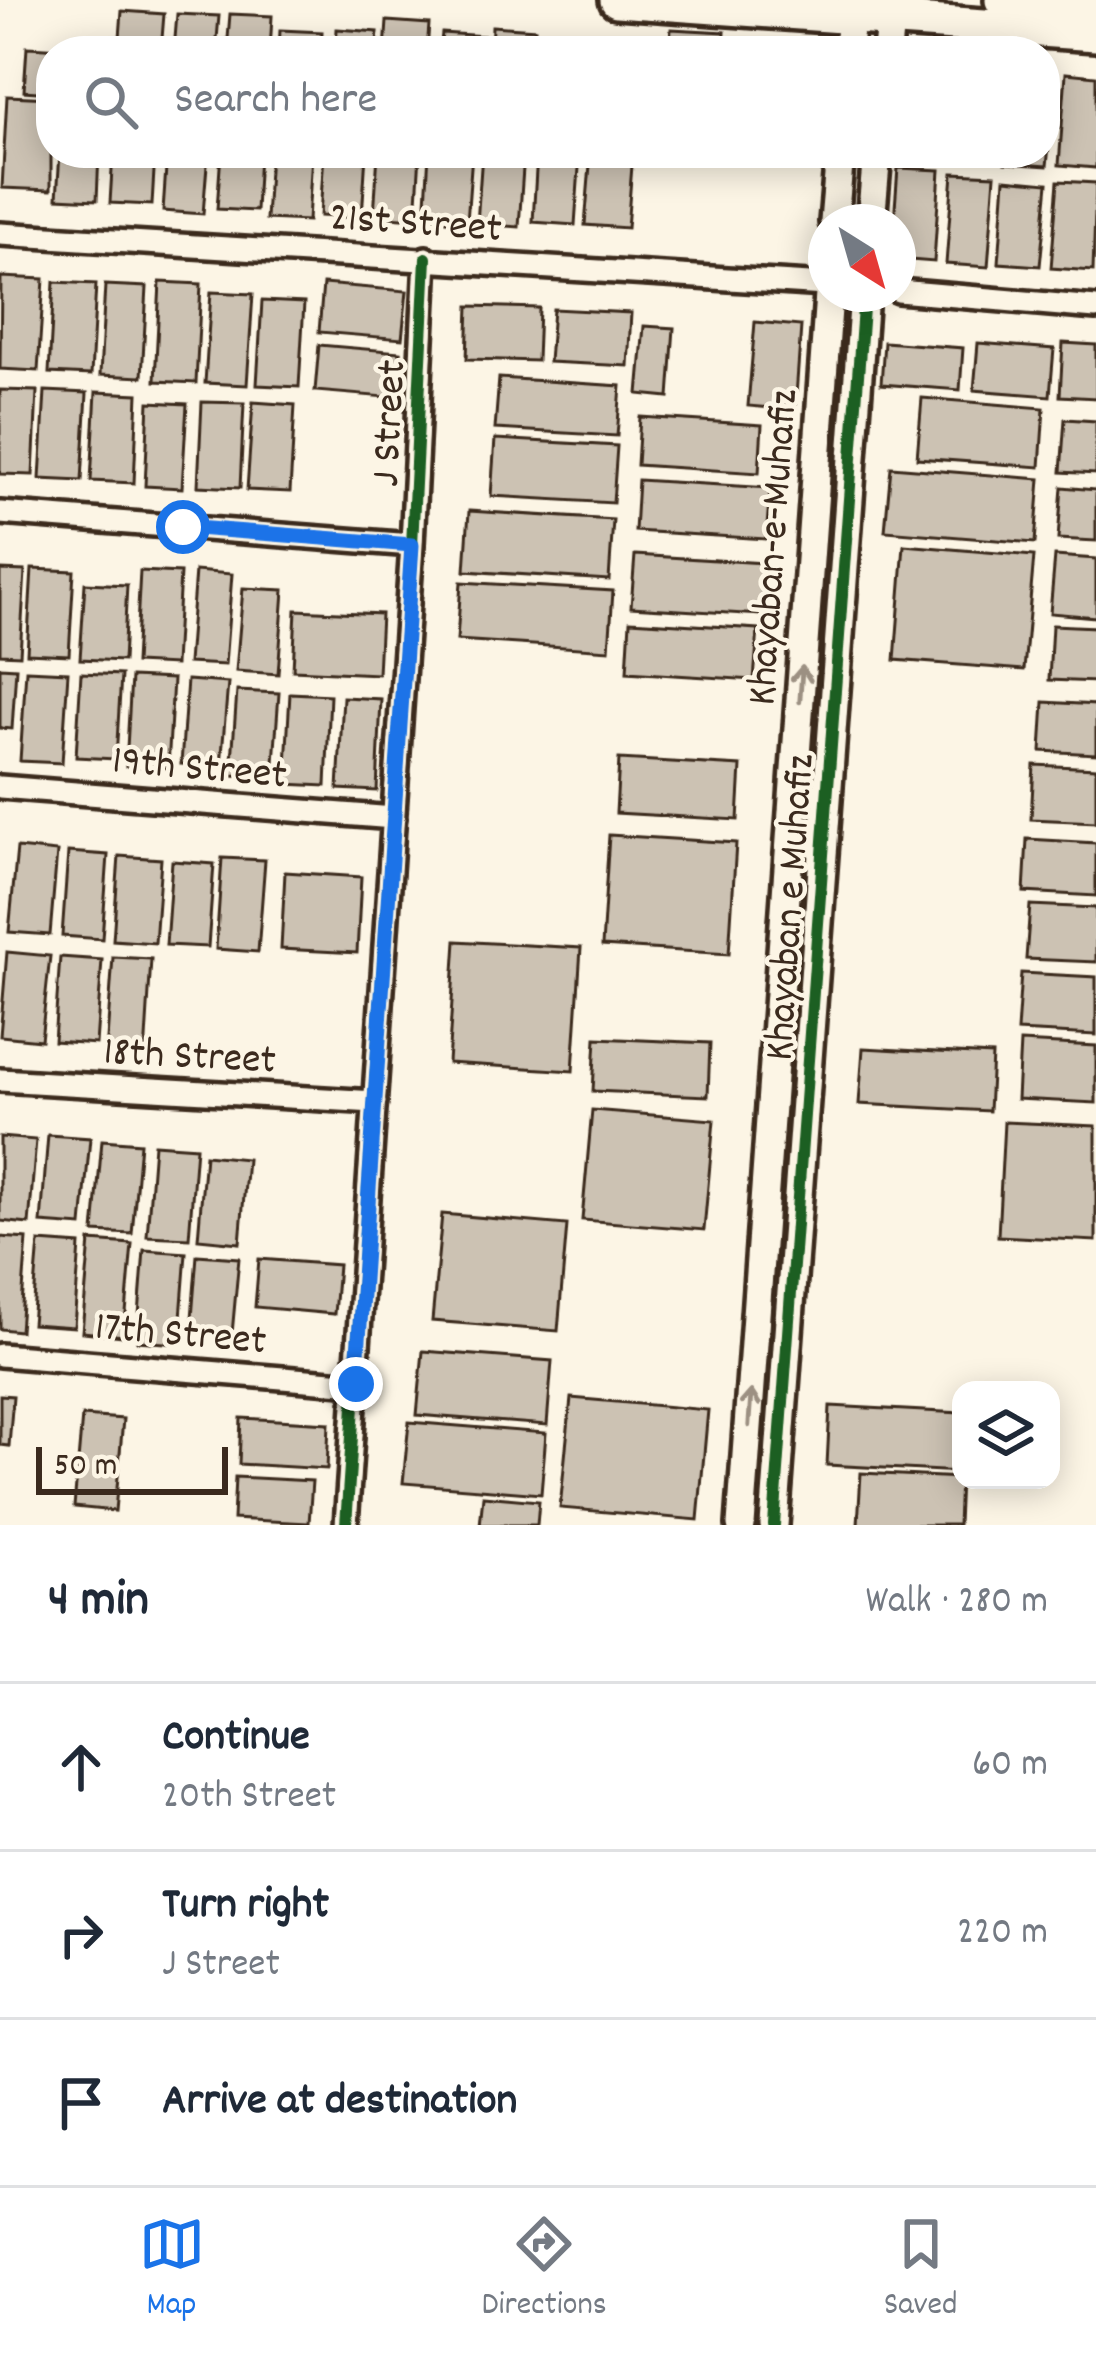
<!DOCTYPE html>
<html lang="en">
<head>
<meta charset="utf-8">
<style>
	:root { --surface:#fff; --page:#f2f2f3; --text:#1f2937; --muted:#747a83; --line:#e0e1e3; --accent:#1a73e8 }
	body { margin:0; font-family:Dekko,sans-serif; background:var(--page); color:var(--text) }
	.controls { position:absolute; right:36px; bottom:36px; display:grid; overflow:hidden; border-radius:24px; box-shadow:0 6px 30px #0003 }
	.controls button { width:108px; height:108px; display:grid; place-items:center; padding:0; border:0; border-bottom:3px solid var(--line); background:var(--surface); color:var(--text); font:60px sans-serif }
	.compass { position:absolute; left:808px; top:204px; width:108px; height:108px; border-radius:50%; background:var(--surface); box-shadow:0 6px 30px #0003; rotate:143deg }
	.scale { position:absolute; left:36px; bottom:30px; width:192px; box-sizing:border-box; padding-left:12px; border:6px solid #3b2a1e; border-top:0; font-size:33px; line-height:42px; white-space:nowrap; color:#3b2a1e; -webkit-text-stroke:9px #fcf5e5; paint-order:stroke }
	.stop { position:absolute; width:36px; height:36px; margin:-27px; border:9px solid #1a73e8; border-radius:50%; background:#fff }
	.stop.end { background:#1a73e8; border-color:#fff; box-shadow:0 3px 12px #0008 }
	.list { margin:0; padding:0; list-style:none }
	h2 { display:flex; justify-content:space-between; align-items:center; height:156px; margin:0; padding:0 48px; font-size:51px }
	h2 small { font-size:39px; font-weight:400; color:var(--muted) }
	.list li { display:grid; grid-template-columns:78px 1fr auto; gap:36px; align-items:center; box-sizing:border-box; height:168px; padding:0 48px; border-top:3px solid var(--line) }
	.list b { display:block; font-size:45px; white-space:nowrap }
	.list p { margin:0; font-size:39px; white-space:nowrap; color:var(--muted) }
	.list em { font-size:39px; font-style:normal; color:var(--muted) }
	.icon { flex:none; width:66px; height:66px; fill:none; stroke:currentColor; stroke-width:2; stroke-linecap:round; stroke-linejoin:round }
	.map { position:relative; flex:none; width:1096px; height:1525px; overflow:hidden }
	.search { position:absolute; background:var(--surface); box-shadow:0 6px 30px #0003; left:36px; right:36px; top:36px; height:132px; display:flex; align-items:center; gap:30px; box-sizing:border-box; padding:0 42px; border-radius:48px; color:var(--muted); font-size:45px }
	.sheet { height:660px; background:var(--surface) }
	nav { display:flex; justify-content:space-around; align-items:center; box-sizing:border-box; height:168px; border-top:3px solid var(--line); background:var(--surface); font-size:33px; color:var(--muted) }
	nav a { display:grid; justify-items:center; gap:6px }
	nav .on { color:var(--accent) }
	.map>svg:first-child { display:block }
	.building { fill:#ccc2b3; stroke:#3b2a1e; stroke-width:3 }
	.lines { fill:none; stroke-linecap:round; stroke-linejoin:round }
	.minor-casing { stroke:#3b2a1e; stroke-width:30 }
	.tertiary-casing { stroke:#3b2a1e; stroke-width:36 }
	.secondary-casing { stroke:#3b2a1e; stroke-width:42 }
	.minor { stroke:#fcf5e5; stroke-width:21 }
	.tertiary { stroke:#fcf5e5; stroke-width:27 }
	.secondary { stroke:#fcf5e5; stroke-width:33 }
	.cycleway-casing { stroke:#fcf5e5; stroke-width:20 }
	.cycleway { stroke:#1b5e20; stroke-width:12 }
	.oneway { stroke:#9c9082 }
	.route { stroke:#1a73e8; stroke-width:15 }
	.labels { text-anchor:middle; stroke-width:9; stroke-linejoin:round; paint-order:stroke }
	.street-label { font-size:42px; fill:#3b2a1e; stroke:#fcf5e5 }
</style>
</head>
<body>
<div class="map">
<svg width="1096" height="1525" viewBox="0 0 1096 1525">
	<rect width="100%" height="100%" fill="#fcf5e5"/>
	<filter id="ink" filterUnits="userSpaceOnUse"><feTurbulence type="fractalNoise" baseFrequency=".00833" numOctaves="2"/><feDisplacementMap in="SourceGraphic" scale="24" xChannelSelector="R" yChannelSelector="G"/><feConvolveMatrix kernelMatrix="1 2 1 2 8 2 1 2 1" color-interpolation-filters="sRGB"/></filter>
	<g filter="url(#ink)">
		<path class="building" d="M122,11L164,14L161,51H119Z
			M177,14L219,16L216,51H174Z
			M230,14L272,16L270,51H227Z
			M387,21L429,24L427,51H385Z
			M492,26L535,29L533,51H491Z
			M337,29L378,32L376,51H336Z
			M671,29L725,32L724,51H669Z
			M280,30L322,32L321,51H279Z
			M442,33L484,36L483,51H440Z
			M545,33L587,36L586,51H544Z
			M598,39L640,41L639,51H597Z
			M27,47L98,51H51V93L24,91Z
			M1066,73L1096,76V168L1059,165Z
			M1045,74L1056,75L1047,166L1005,163L1006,153H1045Z
			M7,96L51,98V190L2,188Z
			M60,153H99L97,200L57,198Z
			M113,153H155L152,205L110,203Z
			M167,153H208L203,214L163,211Z
			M221,153H259L256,211L217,209Z
			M270,153H312L308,221L266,219Z
			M324,153H366L362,218L320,216Z
			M378,153H420L416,219L374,216Z
			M429,153H472L467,222L425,220Z
			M482,153H524L519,227L477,224Z
			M537,153H580L575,225L533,222Z
			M591,153H633L627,228L585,225Z
			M898,168L940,170L934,262L898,259V222H894Z
			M953,173L995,175L988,267L946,264Z
			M1005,179L1048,183L1040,266L999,263Z
			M1058,181L1096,183L1093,271L1051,268Z
			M1,277L44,279L38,371L0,369Z
			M54,282L96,284L91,375L49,373Z
			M160,282L201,284L196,383L155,381Z
			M323,284L407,291L402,339L319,332Z
			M105,285L147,287L142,377L100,375Z
			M211,292L253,294L247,385L205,383Z
			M262,301L304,303L299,387L257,385Z
			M469,306L539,308L537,361L467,359Z
			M553,309L631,313L628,366L549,362Z
			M755,322L801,326L795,410L748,406Z
			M644,326L674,328L669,397L638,394Z
			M884,342L963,348L960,390L881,384Z
			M978,343L1054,349L1050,396L974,390Z
			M1063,343L1096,345V398L1060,396Z
			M319,345L401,352L397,398L315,391Z
			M499,378L621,386L617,436L495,429Z
			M0,390L37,391L33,475L0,474Z
			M45,391L87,393L82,481L40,479Z
			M96,392L138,394L134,483L91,481Z
			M922,398L1044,408L1040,467L917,458Z
			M149,402L187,404L182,488L145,486Z
			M202,402L244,403L240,488L198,486Z
			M253,402L295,405L290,492L247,490Z
			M640,417L762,425L759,473L637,465Z
			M1065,419L1096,421V474L1061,472Z
			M495,439L617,446L613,503L491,496Z
			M891,467L1040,479L1035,543L885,531Z
			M638,480L770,488L766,539L635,531Z
			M1062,487L1096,490V541L1058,539Z
			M469,511L613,520L609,580L465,571Z
			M904,545L1034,556L1024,670L895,660Z
			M635,555L764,563L761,615L631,607Z
			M1055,556L1096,559V617L1050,613Z
			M32,569L74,571L69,655L27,653Z
			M0,570L25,571L20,655L0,654Z
			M140,571L180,573L175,665L135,663Z
			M195,571L232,574L225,665L188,663Z
			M461,582L613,591L609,650L457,640Z
			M85,583L127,585L123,661L80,659Z
			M243,588L284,590L278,674L236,671Z
			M296,610L381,614L378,674L293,670Z
			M630,621L758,629L754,680L627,672Z
			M1052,625L1096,627V682L1049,680Z
			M0,667L16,668L12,729L0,728Z
			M26,670L68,672L62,763L20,761Z
			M81,673L121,675L116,759L76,757Z
			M131,677L173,679L168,768L126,766Z
			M187,680L228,683L221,766L181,764Z
			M237,691L279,693L273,777L231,775Z
			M290,693L330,695L326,786L285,784Z
			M343,697L381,699L377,791L338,789Z
			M1044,702L1096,705V754L1041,751Z
			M619,759L741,766L738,820L616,813Z
			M1034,765L1096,768V822L1031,819Z
			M609,835L736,843L729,954L602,946Z
			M1027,839L1096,843V896L1024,892Z
			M17,848L57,852L50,935L9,932Z
			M68,852L108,855L102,939L62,936Z
			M119,856L161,859L155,943L113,940Z
			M222,858L265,860L258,952L216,949Z
			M172,861L214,864L208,947L166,945Z
			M285,872L361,877L357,953L281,949Z
			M1030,905L1096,908V962L1026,959Z
			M456,941L581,948L573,1071L448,1063Z
			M7,952L50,956L41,1040L0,1036Z
			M60,957L102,960L96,1044L54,1041Z
			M113,957L151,959L145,1056L106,1053Z
			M1021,973L1096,977V1035L1017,1031Z
			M596,1038L710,1043L708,1096L593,1091Z
			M1020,1042L1096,1046V1103L1017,1099Z
			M863,1048L992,1055L989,1111L859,1104Z
			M592,1110L714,1120L704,1230L582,1220Z
			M1004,1122L1096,1126V1241L998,1236Z
			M48,1135L90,1138L82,1226L41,1223Z
			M0,1137L36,1140L29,1224L0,1221Z
			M102,1140L140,1143L132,1234L94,1232Z
			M154,1144L196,1147L189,1238L147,1236Z
			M205,1155L247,1159L240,1243L198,1239Z
			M442,1214L567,1225L558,1331L432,1321Z
			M0,1237L27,1239L20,1331L0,1329Z
			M90,1241L132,1244L124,1336L82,1332Z
			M39,1242L80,1245L74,1327L32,1324Z
			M144,1250L186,1253L179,1344L137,1341Z
			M197,1255L239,1258L232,1334L191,1331Z
			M259,1259L338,1265L334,1314L255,1307Z
			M423,1351L552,1361L547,1425L417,1415Z
			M0,1395L13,1396L9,1446L0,1445Z
			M571,1398L708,1410L698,1520L560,1508Z
			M830,1406L961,1413V1472L827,1465Z
			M82,1416L123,1419L115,1511L74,1507Z
			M241,1418L329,1423L327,1469L239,1464Z
			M409,1422L546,1433L541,1494L403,1483Z
			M861,1473L960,1478L958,1525H858Z
			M235,1477L312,1481L309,1523L233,1519Z
			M483,1496L539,1501L537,1525H480Z"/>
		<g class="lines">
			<g class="minor-casing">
				<path id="minor" d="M0,234L826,285
					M898,291L1096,308
					M0,513L412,545
					M0,787L394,818
					M0,1080L375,1102
					M0,1355L356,1384
					M346,1525L412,545L426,258"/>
			</g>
			<g class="tertiary-casing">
				<path id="tertiary" d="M848,51L852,0
					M887,51L892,0
					M834,222L840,153
					M871,222L877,153
					M741,1525L829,294
					M774,1525L864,294"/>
			</g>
			<g class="secondary-casing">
				<path id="secondary" d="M617,0L1096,34
					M1002,0L1096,7"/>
			</g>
			<use href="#minor" class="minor"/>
			<use href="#tertiary" class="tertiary"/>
			<use href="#secondary" class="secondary"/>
			<g class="cycleway-casing">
				<path id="cycleway" d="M346,1525L412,545L426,258
					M774,1525L864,294"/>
			</g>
			<use href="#cycleway" class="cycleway"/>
		</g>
		<defs><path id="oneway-shaft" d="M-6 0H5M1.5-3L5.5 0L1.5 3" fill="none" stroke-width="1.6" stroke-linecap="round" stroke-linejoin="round" transform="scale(3)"/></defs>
		<g class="oneway">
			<use href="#oneway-shaft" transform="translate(801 684) rotate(-86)"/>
			<use href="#oneway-shaft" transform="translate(750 1408) rotate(-86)"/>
		</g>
	</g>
	<g class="lines" filter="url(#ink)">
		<path class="route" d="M183,527L412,545L356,1384"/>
	</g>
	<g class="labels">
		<g class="street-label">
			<text transform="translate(416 219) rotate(4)" y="15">21st Street</text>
			<text transform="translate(385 423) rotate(-87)" y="15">J Street</text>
			<text transform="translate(769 547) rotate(-86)" y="15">Khayaban-e-Muhafiz</text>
			<text transform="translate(200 764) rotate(5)" y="15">19th Street</text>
			<text transform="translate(786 907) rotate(-86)" y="15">Khayaban e Muhafiz</text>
			<text transform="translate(190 1052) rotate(3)" y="15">18th Street</text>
			<text transform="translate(181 1330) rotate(5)" y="15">17th Street</text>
		</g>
	</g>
</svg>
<div class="controls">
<button><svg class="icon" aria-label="layers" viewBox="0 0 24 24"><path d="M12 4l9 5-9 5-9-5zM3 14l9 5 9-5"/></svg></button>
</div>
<svg class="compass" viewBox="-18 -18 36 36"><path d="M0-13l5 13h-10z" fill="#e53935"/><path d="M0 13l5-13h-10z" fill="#747a83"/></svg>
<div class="scale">50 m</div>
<div class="stop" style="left:183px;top:527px"></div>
<div class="stop end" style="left:356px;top:1384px"></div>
<div class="search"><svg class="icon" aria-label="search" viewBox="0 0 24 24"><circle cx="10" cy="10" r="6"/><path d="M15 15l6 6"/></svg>Search here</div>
</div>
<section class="sheet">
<h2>4 min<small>Walk · 280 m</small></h2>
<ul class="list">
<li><svg class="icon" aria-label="ahead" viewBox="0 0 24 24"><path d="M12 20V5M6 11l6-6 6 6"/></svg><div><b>Continue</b><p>20th Street</p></div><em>60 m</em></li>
<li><svg class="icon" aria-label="right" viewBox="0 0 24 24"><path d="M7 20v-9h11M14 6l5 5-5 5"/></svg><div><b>Turn right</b><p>J Street</p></div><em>220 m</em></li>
<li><svg class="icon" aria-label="arrive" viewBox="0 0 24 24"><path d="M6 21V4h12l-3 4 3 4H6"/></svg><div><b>Arrive at destination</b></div></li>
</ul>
</section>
<nav>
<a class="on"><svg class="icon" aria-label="map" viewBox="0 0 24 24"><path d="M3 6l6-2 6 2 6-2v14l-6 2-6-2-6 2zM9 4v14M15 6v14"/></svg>Map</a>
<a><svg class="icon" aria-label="directions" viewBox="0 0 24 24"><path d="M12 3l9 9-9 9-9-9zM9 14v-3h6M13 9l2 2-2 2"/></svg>Directions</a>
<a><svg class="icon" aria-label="saved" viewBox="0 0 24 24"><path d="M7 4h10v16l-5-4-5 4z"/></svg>Saved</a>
</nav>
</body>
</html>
